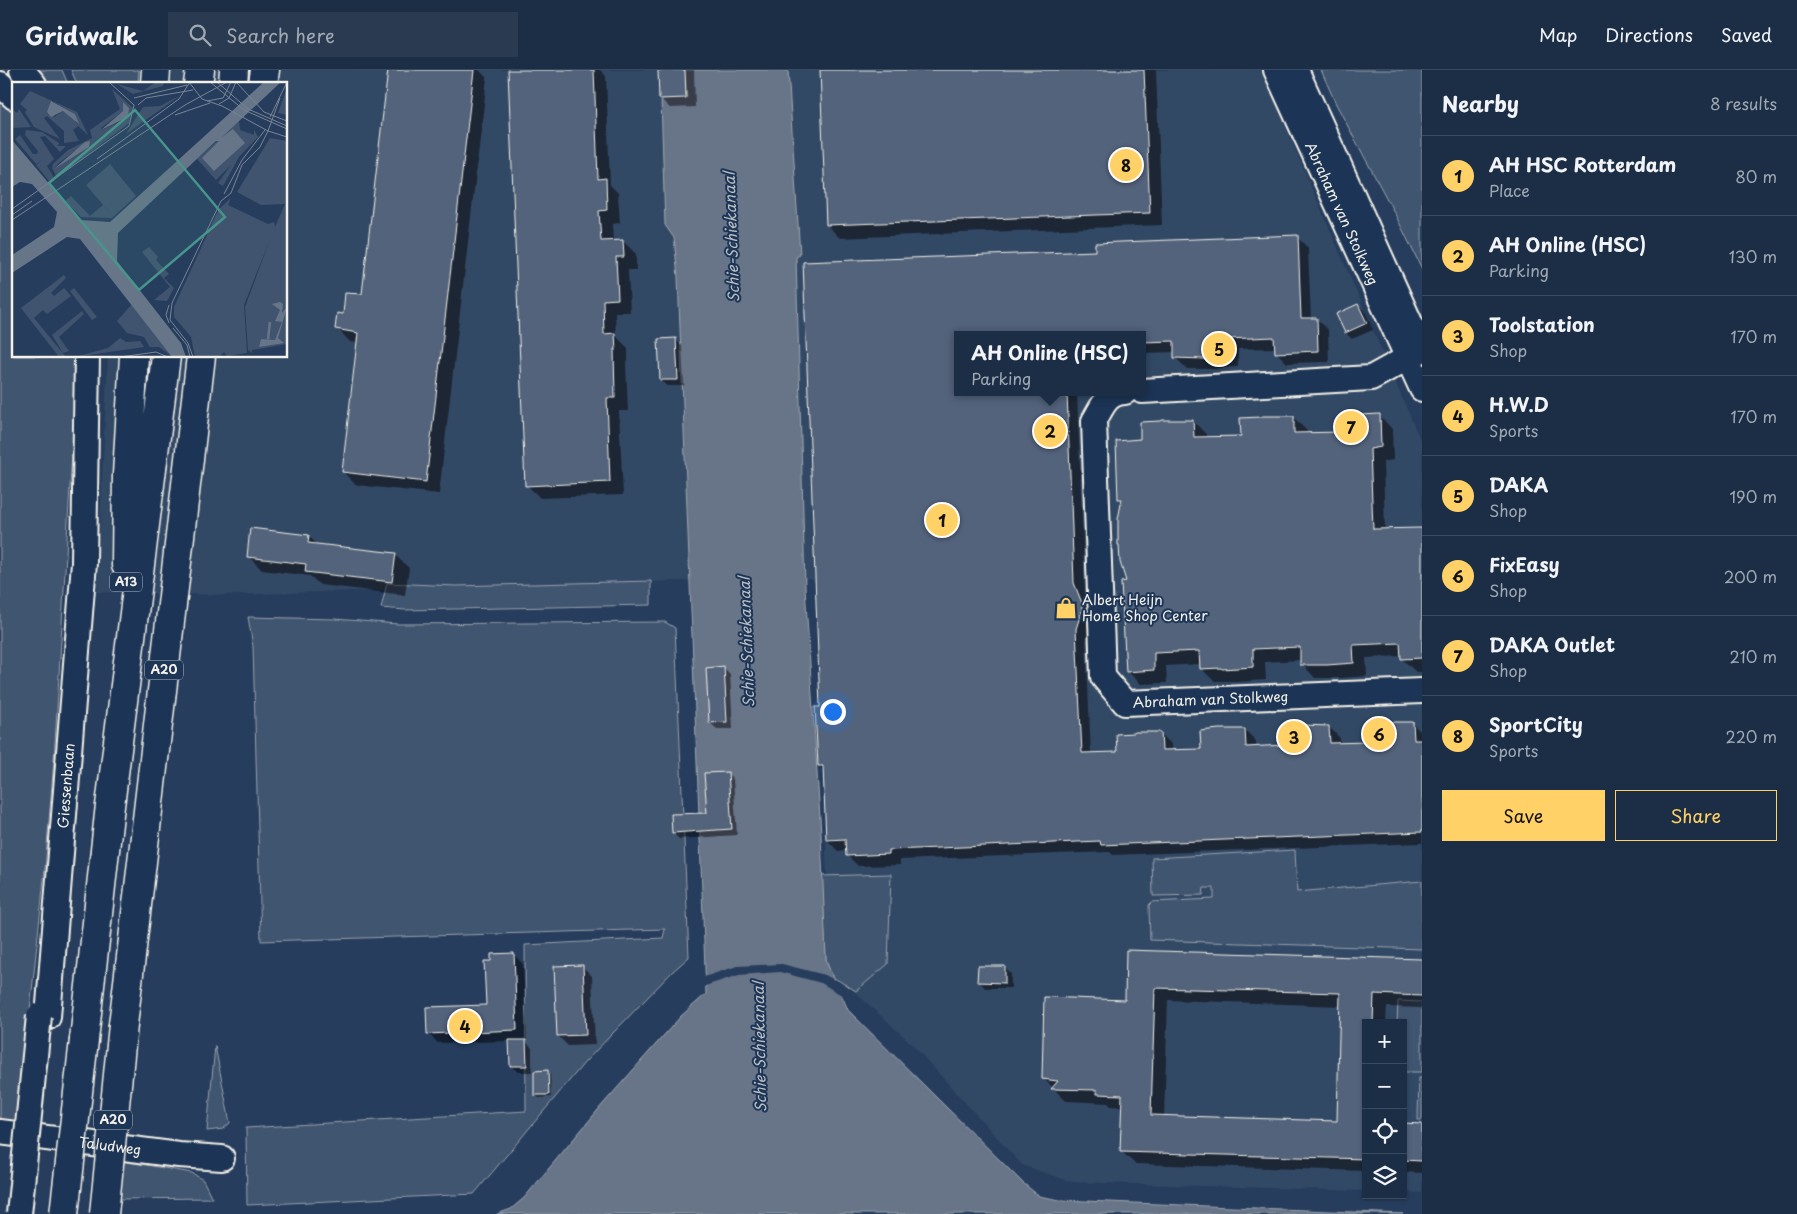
<!DOCTYPE html>
<html lang="en">
<head>
<meta charset="utf-8">
<style>
	:root { --surface:#1c2e46; --page:#293a51; --text:#f1f3f6; --muted:#a0a8b3; --line:#3a4a5f; --accent:#ffd166 }
	body { margin:0; font-family:"Playpen Sans",sans-serif; background:var(--page); color:var(--text) }
	.controls { position:absolute; right:15px; bottom:15px; display:grid; overflow:hidden; border-radius:0px; box-shadow:0 1px 4px #0004 }
	.controls button { width:45px; height:45px; display:grid; place-items:center; padding:0; border:0; border-bottom:1px solid var(--line); background:var(--surface); color:var(--text); font:25px sans-serif }
	.you { position:absolute; left:832px; top:641px; width:18px; height:18px; margin:-12px; border:4px solid #fff; border-radius:50%; background:#1a73e8; box-shadow:0 0 0 8px #1a73e833 }
	.badge { display:grid; place-items:center; width:32px; height:32px; border-radius:50%; background:var(--accent); color:#111; font-size:16px; font-weight:700 }
	.pin { position:absolute; translate:-50% -50%; border:2px solid #fff; box-shadow:0 1px 5px #0006 }
	.popup { position:absolute; left:954px; top:261px; width:192px; height:65px; box-sizing:border-box; display:grid; place-content:center; border-radius:0px; background:var(--surface); filter:drop-shadow(0 1px 4px #0005); font-size:16px; white-space:nowrap; color:var(--muted) }
	.popup b { font-size:19px; color:var(--text) }
	.popup::after { content:''; position:absolute; left:50%; top:100%; margin-left:-10px; border:10px solid transparent; border-top-color:var(--surface) }
	.list { margin:0; padding:0; list-style:none }
	h2 { display:flex; justify-content:space-between; align-items:center; height:65px; margin:0; padding:0 20px; font-size:21px }
	h2 small { font-size:16px; font-weight:400; color:var(--muted) }
	.list li { display:grid; grid-template-columns:32px 1fr auto; gap:15px; align-items:center; box-sizing:border-box; height:80px; padding:0 20px; border-top:1px solid var(--line) }
	.list b { display:block; font-size:19px; white-space:nowrap }
	.list p { margin:0; font-size:16px; white-space:nowrap; color:var(--muted) }
	.list em { font-size:16px; font-style:normal; color:var(--muted) }
	.actions { display:flex; gap:10px; padding:15px 20px }
	.actions a { flex:1; padding:11px 0; border:1px solid var(--accent); border-radius:0px; text-align:center; font-size:18px; color:var(--accent) }
	.actions .main { background:var(--accent); color:#111 }
	.icon { flex:none; width:28px; height:28px; fill:none; stroke:currentColor; stroke-width:2; stroke-linecap:round; stroke-linejoin:round }
	.map { position:relative; flex:none; width:1422px; height:1144px; overflow:hidden }
	header { display:flex; align-items:center; gap:30px; box-sizing:border-box; height:70px; padding:0 25px; background:var(--surface); border-bottom:1px solid var(--line) }
	header strong { font-size:24px }
	nav { display:flex; gap:28px; margin-inline-start:auto; font-size:18px }
	.search { width:350px; height:45px; background:var(--page); display:flex; align-items:center; gap:12px; box-sizing:border-box; padding:0 18px; border-radius:0px; color:var(--muted); font-size:19px }
	main { display:flex }
	aside { flex:1; background:var(--surface) }
	.map>svg:first-child { display:block }
	.built { fill:#334966; fill-rule:evenodd }
	.green { fill:#40546f; stroke:#9aa2ac }
	.water { fill:#677588; stroke:#9fa7ae }
	.pier { fill:#263d5d }
	.shadow { fill:#0007; fill-rule:evenodd }
	.building { fill:#52647b; stroke:#f4f1e8; fill-rule:evenodd }
	.lines { fill:none; stroke-linecap:round; stroke-linejoin:round }
	.minor-casing { stroke:#f4f1e8; stroke-width:28 }
	.highway-casing { stroke:#f4f1e8; stroke-width:31 }
	.minor { stroke:#1d3557; stroke-width:24 }
	.highway { stroke:#1d3557; stroke-width:28 }
	.minor-bridge-casing { stroke:#f4f1e8; stroke-width:28; stroke-linecap:butt }
	.highway-bridge-casing { stroke:#f4f1e8; stroke-width:31; stroke-linecap:butt }
	.minor-bridge { stroke:#1d3557; stroke-width:24 }
	.highway-bridge { stroke:#1d3557; stroke-width:28 }
	.labels { text-anchor:middle; stroke-width:4; stroke-linejoin:round; paint-order:stroke }
	.shield { fill:#1d3557; stroke:#b4b9bc; stroke-width:1 }
	.shield-label { font-size:12px; font-weight:bold; fill:#f4f1e8 }
	.street-label { font-size:14px; fill:#f4f1e8; stroke:#1d3557 }
	.poi-label { font-size:14px; fill:#f4f1e8; stroke:#1d3557; text-anchor:start }
	.water-label { font-size:15px; font-style:italic; fill:#bcbfc2; stroke:#1d3557 }
	.inset-river { fill:none; stroke:#677588; stroke-width:2.5 }
	.inset-road { fill:none; stroke:#788595; stroke-width:1 }
	.view { fill:#48958c; fill-opacity:0.15; stroke:#48958c; stroke-width:2.5 }
	.inset-edge { fill:none; stroke:#f4f1e8; stroke-width:2.5 }
</style>
</head>
<body>
<header>
<strong>Gridwalk</strong>
<div class="search"><svg class="icon" aria-label="search" viewBox="0 0 24 24"><circle cx="10" cy="10" r="6"/><path d="M15 15l6 6"/></svg>Search here</div>
<nav><a>Map</a><a>Directions</a><a>Saved</a></nav>
</header>
<main>
<div class="map">
<svg width="1422" height="1144" viewBox="0 0 1422 1144">
	<rect width="100%" height="100%" fill="#263d5d"/>
	<filter id="ink" filterUnits="userSpaceOnUse"><feTurbulence type="fractalNoise" baseFrequency=".02" numOctaves="2"/><feDisplacementMap in="SourceGraphic" scale="10" xChannelSelector="R" yChannelSelector="G"/><feConvolveMatrix kernelMatrix="1 2 1 2 8 2 1 2 1" color-interpolation-filters="sRGB"/></filter>
	<g filter="url(#ink)">
		<path class="built" d="M128,0H1261L1422,374V1123L1403,1122V953H1366V1121L1072,1112L1022,1095L911,973L835,904L826,789L835,529L811,509L709,510L226,525L97,522L108,286H286V14H127ZM958,265H1142V322H958Z"/>
		<path class="green" d="M31,0H62L68,14H42Z
			M71,0H139L138,14H77Z
			M1321,0H1422V199L1395,144L1336,34Z
			M0,22L14,38V286H76L72,382L54,690L45,799L18,1052L0,1050Z
			M651,511V535L405,540L381,538L387,513L456,516Z
			M248,547L335,549L398,554L665,552L675,558L689,887L672,902L585,992L474,1124L247,1135L246,1058L526,1041L525,875L663,868L665,859L261,871L253,576Z
			M1295,780L1297,822L1422,811V879L1150,870L1149,835L1152,832L1214,829V818H1204L1203,825L1153,826L1152,788Z
			M891,804L888,894L856,921L831,906L826,889L822,806Z
			M1398,931L1422,932V1002H1403V953H1397Z
			M215,976L230,1053L223,1059L207,1061Z
			M1419,1008H1422V1050H1418Z
			M123,1091L192,1103L203,1110L212,1128L118,1129Z"/>
		<path class="water" d="M685,0H788L800,185L796,187L805,517L821,764L826,889C831,907 841,922 848,940L1023,1113L1039,1126L1060,1130L1403,1144H497L511,1139L524,1128L603,1034L681,946L706,924L678,207L674,168L665,155L661,28L687,27Z"/>
		<path class="pier" d="M782,894L825,905L840,913L845,927L821,913L780,902L739,905L705,916L704,907L737,896Z"/>
		<path class="shadow" d="M389,0H479L487,8L439,424L356,415L343,402L358,273L350,272L337,258L344,245L363,226Z
			M510,0H600L606,6L610,115L618,123L620,153L612,154L613,171H623L636,184V200H628L630,242H615L616,266L628,278V292L626,293L628,341H619L623,425L540,428L527,415Z
			M659,0H694L695,37L670,38L660,28Z
			M821,0H1156L1162,155L840,168L827,155Z
			M1297,167L1308,178L1311,249H1317L1328,260L1329,292L1287,293L1276,282V278L1238,279V297L1218,298L1216,299H1187L1176,288V282L1142,283V265H958V322H1077L1085,525L1092,545V551L1086,571L1091,684L1118,683L1161,664L1172,675V681L1202,680L1245,660L1256,671V678L1286,676L1329,657L1340,668V674L1370,673L1413,654L1422,663V773L1113,785L1110,782L900,790V795L858,796L847,785V780L838,781L827,770L824,701L819,696L821,638L805,193L1097,182Z
			M1358,235L1365,241L1373,260L1352,269L1346,263L1337,244Z
			M675,269L682,276L684,316H667L661,310Z
			M1379,345L1392,359L1393,390L1383,392L1385,460L1422,459V602H1416L1402,589V586L1366,588L1367,606L1341,608H1315L1302,594L1301,590L1265,592L1266,610L1237,612L1235,611H1214L1201,598V594L1166,596L1167,613L1141,614L1127,601L1128,513L1123,432L1119,429L1142,371L1193,351L1206,364V368L1242,367L1293,347L1307,361V364L1343,363Z
			M309,466L318,476L395,485L409,498L405,525L320,515L310,506L262,500L248,486Z
			M724,598L730,604L733,659H717L710,653Z
			M727,703L733,709L737,765L679,769L673,763L709,744Z
			M1127,881L1422,890V938L1387,937L1386,953H1366V1101L1135,1094L1121,1081L1123,1037L1111,1036L1108,1033L1066,1031L1043,1008L1126,931ZM1168,930L1341,936L1338,1052L1164,1047Z
			M513,884L523,894L527,970H524L532,978V1002H518L511,996L510,971L438,973L428,963L487,936L493,892Z
			M582,896L592,906L595,975L568,976L558,966Z
			M1005,898L1011,904V918H985L979,911Z
			M547,1001L550,1004L551,1027L539,1028L536,1025Z
			M1403,1054L1422,1055V1103L1403,1102Z"/>
		<path class="building" d="M388,0H474L426,412L342,402L358,263L335,259L337,243L343,244L345,223L362,224Z
			M508,0H594L598,109L606,108L607,140L599,141L601,171L623,170L624,187H616L618,229L603,230L604,264L615,263L616,280H614L615,328H607L610,412L525,416Z
			M658,0H685L686,28L659,29Z
			M820,0H1144L1150,143L826,155Z
			M1298,165L1301,248H1317L1318,281L1275,283L1274,267L1227,269L1228,286L1207,287L1205,289L1174,288V271L1142,272V265H958V322H1067L1074,513L1082,533V540L1076,559L1082,683L1117,682L1116,664L1134,663L1135,662H1161L1162,680L1201,679L1200,661L1219,659H1245L1246,677L1285,675L1284,658L1301,657L1302,655L1329,656L1330,673L1369,672L1368,654L1386,652H1413L1414,670H1422V762L1101,775L1100,771L916,779L889,780V784L846,786L845,769L826,770L823,696H818L815,637H820L803,192L1095,181V173Z
			M1358,234L1367,253L1345,263L1336,244Z
			M676,268L678,310H660L658,269Z
			M1380,344L1381,377L1370,379L1373,459L1422,458V588L1401,589L1400,573L1353,575L1354,593L1327,595H1300V577L1253,579V597L1222,599L1221,598L1200,599L1199,581L1154,583V600L1126,602L1121,512L1126,511L1120,492L1119,475H1118V449L1122,429H1118L1116,371L1140,369V352L1161,351L1162,350H1193L1194,367L1241,366L1240,348L1261,347L1263,346H1294V363L1342,362L1341,346Z
			M250,458L309,465L308,473L396,483L392,512L305,502L306,494L247,487Z
			M724,596L727,652L709,653L706,598Z
			M728,702L732,759L672,763L671,744L707,743L704,703Z
			M1126,880L1422,889V926L1374,924L1373,953H1366V1089L1120,1082L1122,1025L1097,1024V1020L1051,1019L1058,1011L1042,1009L1044,927L1125,930ZM1155,918L1340,923L1337,1051L1151,1045Z
			M514,883L517,960L427,964L426,937L486,935L484,891H491V884Z
			M583,895L586,965L557,966L554,896Z
			M978,896H1005V913L977,912Z
			M509,970H526L527,996H510Z
			M548,1000L549,1025H534V1001Z
			M1403,1053L1422,1054V1091L1403,1090Z"/>
		<g class="lines">
			<g class="minor-casing">
				<g id="minor">
					<path d="M22,0L34,14"/>
					<path id="s1" d="M1276,0L1422,319"/>
					<path d="M1296,0L1422,279"/>
					<path d="M0,14L14,27"/>
					<path d="M1142,321L1371,308L1420,281"/>
					<path id="s2" d="M1125,322C1106,323 1103,336 1094,351L1103,607L1125,633L1422,621"/>
					<path id="s3" d="M48,947L84,493L87,286"/>
					<path id="s4" d="M0,1062L179,1085L222,1088"/>
				</g>
			</g>
			<g class="highway-casing">
				<path id="highway" d="M155,14L156,0
					M198,14L200,0
					M233,14L234,0
					M263,14L265,0
					M126,495L127,405L134,286
					M123,955L201,286
					M84,970L109,744L166,286"/>
			</g>
			<use href="#minor" class="minor"/>
			<use href="#highway" class="highway"/>
			<g class="minor-bridge-casing">
				<path id="minor-bridge" d="M19,1144L39,946"/>
			</g>
			<g class="highway-bridge-casing">
				<path id="highway-bridge" d="M64,1144L84,970
					M104,1144L123,955"/>
			</g>
			<use href="#minor-bridge" class="minor-bridge"/>
			<use href="#highway-bridge" class="highway-bridge"/>
		</g>
	</g>
	<defs>
		<g id="shop-bare" transform="scale(1.725)"><path d="M-5-2.5h2.3a2.7 3.5 0 0 1 5.4 0H5L5.5 6h-11ZM-1.5-2.5h3a1.5 2.3 0 0 0-3 0Z" fill="#ffd166" stroke="#1d3557" stroke-width="2.5" paint-order="stroke"/></g>
	</defs>
	<g fill-rule="evenodd">
		<use href="#shop-bare" x="1066" y="538"/>
	</g>
	<g class="labels">
		<g class="shield">
			<rect x="110" y="502.5" width="32" height="19" rx="4"/>
			<rect x="145" y="590.5" width="38" height="19" rx="4"/>
			<rect x="94" y="1040.5" width="38" height="19" rx="4"/>
		</g>
		<g class="shield-label">
			<text x="126" y="516">A13</text>
			<text x="164" y="604">A20</text>
			<text x="113" y="1054">A20</text>
		</g>
		<g class="street-label">
			<text dy="5" stroke="none"><textPath href="#s1" startOffset="158">Abraham van Stolkweg</textPath></text>
			<text dy="5" stroke="none"><textPath href="#s2" startOffset="421">Abraham van Stolkweg</textPath></text>
			<text dy="5" stroke="none"><textPath href="#s3" startOffset="232">Giessenbaan</textPath></text>
			<text dy="5" stroke="none"><textPath href="#s4" startOffset="111">Taludweg</textPath></text>
		</g>
		<g class="poi-label">
			<text x="1082" y="535">Albert Heijn<tspan x="1082" dy="16">Home Shop Center</tspan></text>
		</g>
		<g class="water-label">
			<text transform="translate(732 167) rotate(-92)" y="5">Schie-Schiekanaal</text>
			<text transform="translate(747 572) rotate(-92)" y="5">Schie-Schiekanaal</text>
			<text transform="translate(760 977) rotate(-91)" y="5">Schie-Schiekanaal</text>
		</g>
	</g>
	<g transform="translate(12 12)">
		<rect width="275" height="275" fill="#263d5d"/>
		<path d="M144,0H152L151,4L121,12L105,2L131,9ZM275,6V33L266,31ZM100,7L121,26L117,41L45,96L40,86L41,82L56,68L80,56L78,48L108,27ZM112,19L113,37L90,48L89,46L111,29ZM73,61L77,65L42,86L47,81ZM18,9L65,30L76,53L66,44L61,48L67,59L52,61V49L35,34L32,36L48,57L22,45L13,30L15,28L8,22ZM40,19L63,32L66,43L60,34L51,29L42,35ZM167,14L162,18L114,52L131,25L148,24ZM0,27L5,31L7,27L19,45L0,46ZM227,39L228,48L242,53V48L246,55L227,75L211,104L206,101L219,83L204,98L185,77ZM14,48L30,50L47,61L46,64H54L48,70L33,54L28,55L42,77L35,84L42,96L37,99L24,83L30,78L24,82L3,57L8,53L21,72H25L26,69L13,53ZM258,56L275,59V262L240,268V271L236,268L233,225L259,155L232,223L235,271L215,274L212,270L207,275H183L179,255L162,235V225L207,127L219,116L216,123L256,142L262,140L263,145L273,122L249,123L225,110ZM98,82L124,114L100,136L69,135L53,119L59,114L78,134L91,123L100,133L74,103ZM137,165L146,175L144,178L157,192L152,196L162,206L155,219L142,218L158,205L130,170ZM52,193L54,196L39,211L42,214L52,206L59,214L35,232L31,228L22,236L54,275H47L9,226ZM62,206L85,235L80,238L58,209ZM120,222L155,267L159,274L147,265H138L132,255L115,251L105,239ZM70,229L72,232L47,255L57,269L51,271L40,253ZM108,256L114,260L128,259L132,265L63,275L96,266Z" fill="#40546f" fill-rule="evenodd"/>
		<path d="M252,0H269L209,56L221,47L233,61L202,89L190,76L207,59H204L106,151L105,179L169,261L174,275H160L68,157L55,155L0,191V173L42,145L45,130L20,102L8,100L0,105V58L68,138L98,140ZM39,19L63,32L67,42L51,29L39,35L35,30ZM111,20L117,26L116,35L89,48L111,29ZM78,59L77,65L42,87L73,60ZM268,220L271,222L270,231L275,225L266,256L272,261L247,265L249,257L263,258L270,240L263,239L268,228L260,222Z" fill="#677588"/>
		<path class="inset-river" d="M256,257L258,240"/>
		<path class="inset-road" d="M177,0L190,17L210,24L256,49L275,55M198,0L232,28L275,47M205,0L236,27L275,44M224,0L252,30L275,39M122,16L175,3M195,19L211,16L219,0M207,22L217,16L224,0M126,23L134,16L181,8M163,33L198,21M258,35L275,0M256,49L268,16M85,77L167,17L178,0M212,112L230,78L253,48M0,127L117,44L122,23L97,0M0,133L20,119M0,138L173,23L215,0M157,223L154,233L157,241M161,246L175,263L178,275M108,275L144,270L156,275M181,275L176,261L158,238L160,221L209,119L219,111L230,83L248,65L256,49"/>
		<path class="view" d="M123,28L213,135L127,208L37,101Z"/>
		<rect width="275" height="275" class="inset-edge"/>
	</g>
</svg>
<div class="controls">
<button>+</button>
<button>−</button>
<button><svg class="icon" aria-label="locate" viewBox="0 0 24 24"><circle cx="12" cy="12" r="6"/><path d="M12 2v4M12 18v4M2 12h4M18 12h4"/></svg></button>
<button><svg class="icon" aria-label="layers" viewBox="0 0 24 24"><path d="M12 4l9 5-9 5-9-5zM3 14l9 5 9-5"/></svg></button>
</div>
<div class="you"></div>
<div class="pin badge" style="left:942px;top:450px">1</div>
<div class="pin badge" style="left:1050px;top:361px">2</div>
<div class="popup"><b>AH Online (HSC)</b>Parking</div>
<div class="pin badge" style="left:1294px;top:667px">3</div>
<div class="pin badge" style="left:465px;top:956px">4</div>
<div class="pin badge" style="left:1219px;top:279px">5</div>
<div class="pin badge" style="left:1379px;top:664px">6</div>
<div class="pin badge" style="left:1351px;top:357px">7</div>
<div class="pin badge" style="left:1126px;top:95px">8</div>
</div>
<aside>
<h2>Nearby<small>8 results</small></h2>
<ul class="list">
<li><span class="badge">1</span><div><b>AH HSC Rotterdam</b><p>Place</p></div><em>80 m</em></li>
<li><span class="badge">2</span><div><b>AH Online (HSC)</b><p>Parking</p></div><em>130 m</em></li>
<li><span class="badge">3</span><div><b>Toolstation</b><p>Shop</p></div><em>170 m</em></li>
<li><span class="badge">4</span><div><b>H.W.D</b><p>Sports</p></div><em>170 m</em></li>
<li><span class="badge">5</span><div><b>DAKA</b><p>Shop</p></div><em>190 m</em></li>
<li><span class="badge">6</span><div><b>FixEasy</b><p>Shop</p></div><em>200 m</em></li>
<li><span class="badge">7</span><div><b>DAKA Outlet</b><p>Shop</p></div><em>210 m</em></li>
<li><span class="badge">8</span><div><b>SportCity</b><p>Sports</p></div><em>220 m</em></li>
</ul>
<div class="actions"><a class="main">Save</a><a>Share</a></div>
</aside>
</main>
</body>
</html>
